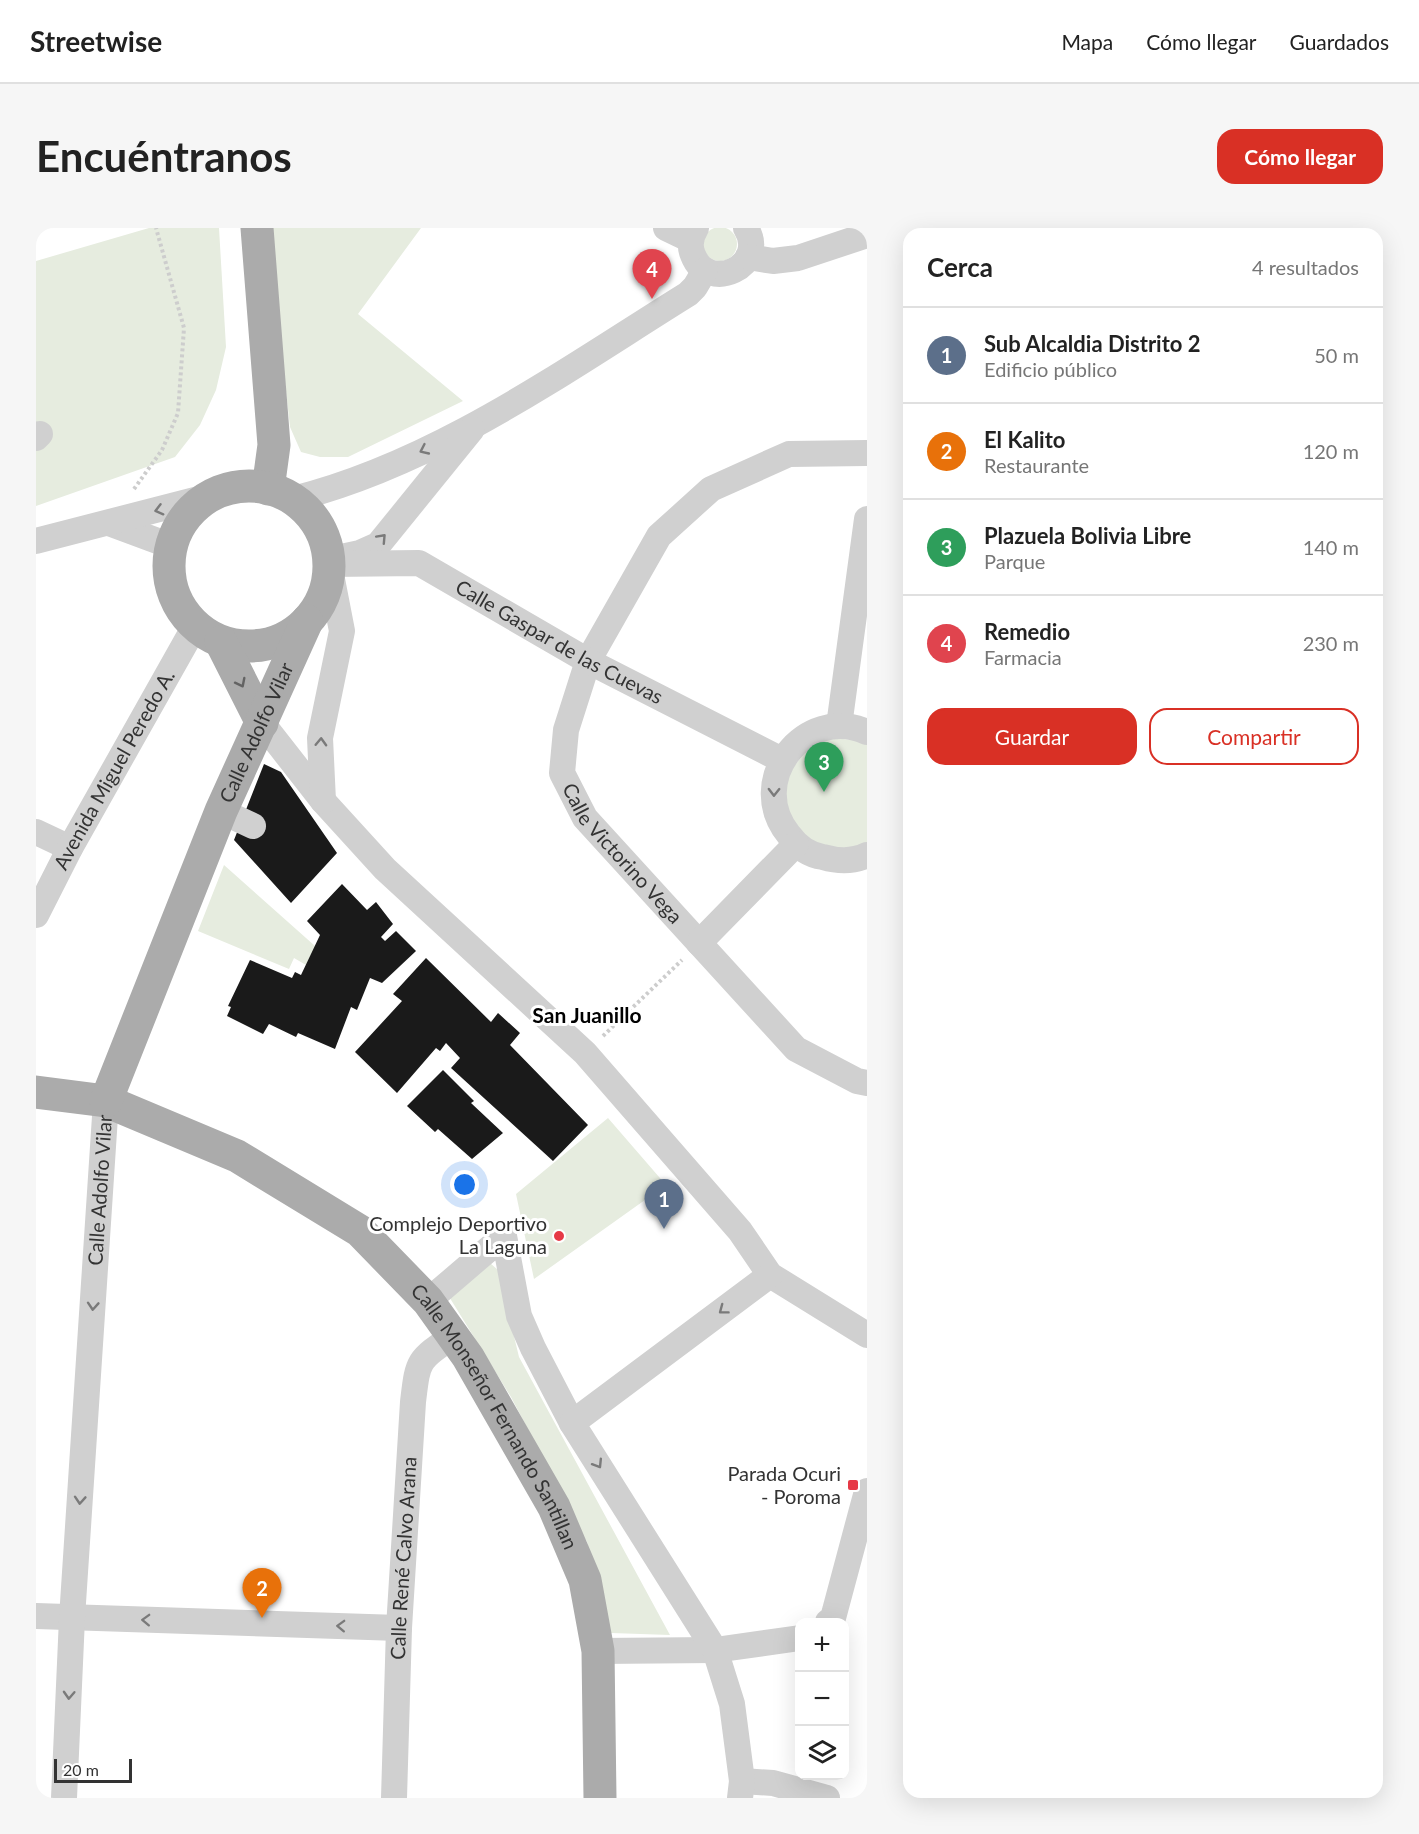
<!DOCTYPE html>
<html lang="es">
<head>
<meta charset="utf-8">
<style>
	:root { --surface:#fff; --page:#f6f6f6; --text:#222; --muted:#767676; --line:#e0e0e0; --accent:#d93025 }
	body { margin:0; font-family:Lato,sans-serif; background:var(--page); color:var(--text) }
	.controls { position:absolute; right:18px; bottom:18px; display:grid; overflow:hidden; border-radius:12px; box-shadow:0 6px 24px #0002 }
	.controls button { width:54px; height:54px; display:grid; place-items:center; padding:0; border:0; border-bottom:2px solid var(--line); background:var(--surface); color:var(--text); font:30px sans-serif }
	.scale { position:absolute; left:18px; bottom:15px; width:78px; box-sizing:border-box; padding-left:6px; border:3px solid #333; border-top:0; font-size:16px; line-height:21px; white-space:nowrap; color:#333; -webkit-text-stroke:4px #fff; paint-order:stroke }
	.you { position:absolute; left:429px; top:957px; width:21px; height:21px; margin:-15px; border:4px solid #fff; border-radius:50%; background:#1a73e8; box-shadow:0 0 0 9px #1a73e833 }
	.badge { display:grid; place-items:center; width:39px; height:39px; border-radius:50%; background:var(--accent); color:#fff; font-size:20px; font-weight:700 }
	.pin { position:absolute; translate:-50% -50px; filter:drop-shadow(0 2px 3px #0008) }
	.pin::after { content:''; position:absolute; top:32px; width:21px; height:18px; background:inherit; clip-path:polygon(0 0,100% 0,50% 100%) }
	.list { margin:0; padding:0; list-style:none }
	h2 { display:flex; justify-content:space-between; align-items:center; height:78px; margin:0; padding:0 24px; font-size:26px }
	h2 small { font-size:20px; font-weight:400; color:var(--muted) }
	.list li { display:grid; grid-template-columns:39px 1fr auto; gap:18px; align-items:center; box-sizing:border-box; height:96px; padding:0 24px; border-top:2px solid var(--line) }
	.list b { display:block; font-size:22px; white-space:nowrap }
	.list p { margin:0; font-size:20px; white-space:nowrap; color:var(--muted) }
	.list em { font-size:20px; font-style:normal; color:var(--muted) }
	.actions { display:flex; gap:12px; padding:18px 24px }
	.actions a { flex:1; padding:14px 0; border:2px solid var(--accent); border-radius:18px; text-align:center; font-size:21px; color:var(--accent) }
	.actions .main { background:var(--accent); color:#fff }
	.icon { flex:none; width:33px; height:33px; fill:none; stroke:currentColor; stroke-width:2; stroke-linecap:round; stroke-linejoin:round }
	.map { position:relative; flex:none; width:831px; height:1570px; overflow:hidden; border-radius:18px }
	header { display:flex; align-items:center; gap:36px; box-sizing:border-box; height:84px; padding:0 30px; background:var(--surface); border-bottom:2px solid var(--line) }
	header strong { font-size:28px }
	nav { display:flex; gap:33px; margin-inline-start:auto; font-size:21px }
	.intro { display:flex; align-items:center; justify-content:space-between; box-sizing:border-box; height:144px; padding:0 36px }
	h1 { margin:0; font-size:42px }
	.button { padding:15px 27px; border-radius:18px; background:var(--accent); color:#fff; font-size:21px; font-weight:700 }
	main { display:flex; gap:36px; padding:0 36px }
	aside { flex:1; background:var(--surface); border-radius:18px; box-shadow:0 6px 24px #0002 }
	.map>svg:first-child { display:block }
	.green { fill:#e6ecdf }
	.building { fill:#1a1a1a }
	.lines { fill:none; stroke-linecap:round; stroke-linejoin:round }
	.path { stroke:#cdcdcd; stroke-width:4; stroke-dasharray:3 3; stroke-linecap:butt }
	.minor { stroke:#d0d0d0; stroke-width:26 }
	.major { stroke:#ababab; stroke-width:33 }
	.oneway { stroke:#7a7a7a }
	.oneway2 { stroke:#636363 }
	.poi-dot { fill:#e63946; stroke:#fff; stroke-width:2 }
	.labels { text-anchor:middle; stroke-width:6; stroke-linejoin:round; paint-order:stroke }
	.street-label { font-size:20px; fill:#333; stroke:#fff }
	.poi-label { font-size:20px; fill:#333; stroke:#fff; text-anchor:end }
	.neighbourhood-label { font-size:21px; font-weight:bold; fill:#000; stroke:#fff }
</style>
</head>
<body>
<header>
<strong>Streetwise</strong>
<nav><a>Mapa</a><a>Cómo llegar</a><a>Guardados</a></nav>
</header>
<div class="intro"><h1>Encuéntranos</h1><a class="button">Cómo llegar</a></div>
<main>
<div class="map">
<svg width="831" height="1570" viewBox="0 0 831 1570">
	<rect width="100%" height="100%" fill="#fff"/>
	<path class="green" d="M667 16a17 17 0 1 1 34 0a17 17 0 1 1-34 0Z
		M113,0H183L190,119L180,162L164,197L139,229L0,278V33Z
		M232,0H385L322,86L427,173L312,229H284L265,224L254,199Z
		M782,509L831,513V615L818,620L799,622L781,618L753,593L745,554Z
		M188,637L279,718L270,737L258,730L253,741L162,703Z
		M572,890L630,957L498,1051L480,966Z
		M454,1035L462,1042L483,1129L634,1407L575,1405L551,1314L475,1169L412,1067Z"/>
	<path class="building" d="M228,536L245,544L301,625L255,675L198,612Z
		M306,656L331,682L340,674L357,696L345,709L349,713L360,703L380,723L346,755L334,750L321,782L315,779L299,821L262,805L260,809L233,796L227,806L191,788L195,779L192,778L214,732L256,750L259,744L265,747L284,707L271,693Z
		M390,730L455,794L462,785L484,805L474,817L552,897L517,933L415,840L424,830L410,815L404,823L400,820L361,865L319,824L366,773L357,766Z
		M407,842L438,873L435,875L467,905L436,931L402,901L399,904L371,878Z"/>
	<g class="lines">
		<path class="path" d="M98,261L126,222L142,185L148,100L120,0
			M567,808L646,732"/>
		<g class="minor">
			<path d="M630,0L655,12"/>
			<path d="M660,0C655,8 653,18 657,27C672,66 733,38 710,0"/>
			<path d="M712,29L737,33L762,30L831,7"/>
			<path d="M0,210L4,206"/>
			<path id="s1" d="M831,225L753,226L675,261L623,308L552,433L530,502L526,545L549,590L760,821L821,853L831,855"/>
			<path d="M257,271C401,235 528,143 652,66L659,59L669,42"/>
			<path d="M73,295L135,318"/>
			<path d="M0,313L174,268"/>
			<path d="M305,329L324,325L342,317L436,201"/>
			<path id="s2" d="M294,336L383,335L552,433L746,532"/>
			<path d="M226,495L287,573L349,641L549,825L704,1003L734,1047L831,1107"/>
			<path d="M803,498L831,291"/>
			<path d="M831,504C768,476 709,554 753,607C761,618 773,627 787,629C801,633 817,634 831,627"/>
			<path d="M287,573L284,510L306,403L294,341"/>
			<path d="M185,583L217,598"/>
			<path d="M0,604L34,620"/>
			<path id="s3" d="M0,687L34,620L159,398"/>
			<path d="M663,715L760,616"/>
			<path d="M392,1073L468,1008L483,1088L497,1120L536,1195"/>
			<path d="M0,1388L363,1400"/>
			<path d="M792,1394L797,1390L831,1263"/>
			<path d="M562,1423L679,1422L764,1410"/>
			<path d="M706,1553L737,1555L791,1570"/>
			<path id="s4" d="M28,1570L36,1390L70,873"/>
			<path id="s5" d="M358,1570L363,1400L377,1174C382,1132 381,1133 417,1108"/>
			<path d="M704,1570L706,1553L696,1476L679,1422L536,1195L734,1047"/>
		</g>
		<g class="major">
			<path d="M221,0L238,217L232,261"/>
			<circle cx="213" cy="338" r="80"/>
			<path d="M185,414L226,495"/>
			<path id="s6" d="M0,864L70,873L201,928L324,1003L392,1073L432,1129L518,1279L549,1352L562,1423L564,1570"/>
			<path id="s7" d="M70,873L185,583L271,393"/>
		</g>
	</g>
	<defs><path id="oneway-chevron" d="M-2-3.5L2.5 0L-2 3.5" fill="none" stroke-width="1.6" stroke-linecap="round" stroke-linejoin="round" transform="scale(1.5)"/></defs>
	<g class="oneway">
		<use href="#oneway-chevron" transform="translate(388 222) rotate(155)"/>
		<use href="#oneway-chevron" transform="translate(123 282) rotate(165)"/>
		<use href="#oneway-chevron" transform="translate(346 310) rotate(-47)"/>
		<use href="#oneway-chevron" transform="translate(285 514) rotate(-88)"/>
		<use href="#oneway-chevron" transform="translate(738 564) rotate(91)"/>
		<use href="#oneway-chevron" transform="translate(57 1078) rotate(94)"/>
		<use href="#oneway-chevron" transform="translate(687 1082) rotate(143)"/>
		<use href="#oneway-chevron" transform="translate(562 1236) rotate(58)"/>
		<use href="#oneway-chevron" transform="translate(44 1272) rotate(94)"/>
		<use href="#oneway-chevron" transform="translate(110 1392) rotate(-178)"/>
		<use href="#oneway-chevron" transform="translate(305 1398) rotate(-178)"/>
		<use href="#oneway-chevron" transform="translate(33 1467) rotate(93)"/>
	</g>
	<use class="oneway2" href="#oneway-chevron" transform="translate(205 455) rotate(63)"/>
	<g class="poi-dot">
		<circle cx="523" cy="1008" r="6"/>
		<rect x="811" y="1251" width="12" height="12" rx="3"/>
	</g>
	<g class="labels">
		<g class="street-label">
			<text dy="7" stroke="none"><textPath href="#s2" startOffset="250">Calle Gaspar de las Cuevas</textPath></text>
			<text dy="7" stroke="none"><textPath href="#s7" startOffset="398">Calle Adolfo Vilar</textPath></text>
			<text dy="7" stroke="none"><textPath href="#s3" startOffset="165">Avenida Miguel Peredo A.</textPath></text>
			<text dy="7" stroke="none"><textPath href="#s1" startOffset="594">Calle Victorino Vega</textPath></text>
			<text dy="7" stroke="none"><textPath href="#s4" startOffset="609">Calle Adolfo Vilar</textPath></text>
			<text dy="7" stroke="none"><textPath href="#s6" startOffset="588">Calle Monseñor Fernando Santillan</textPath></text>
			<text dy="7" stroke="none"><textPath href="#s5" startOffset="240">Calle René Calvo Arana</textPath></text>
		</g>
		<g class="poi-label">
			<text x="511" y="1003">Complejo Deportivo<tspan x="511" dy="23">La Laguna</tspan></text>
			<text x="805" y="1253">Parada Ocuri<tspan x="805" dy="23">- Poroma</tspan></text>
		</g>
		<g class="neighbourhood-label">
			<text x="551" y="795">San Juanillo</text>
		</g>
	</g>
</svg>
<div class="controls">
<button>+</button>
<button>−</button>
<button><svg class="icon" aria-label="layers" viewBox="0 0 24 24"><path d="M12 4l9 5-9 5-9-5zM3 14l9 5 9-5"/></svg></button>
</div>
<div class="scale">20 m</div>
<div class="you"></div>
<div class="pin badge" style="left:628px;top:1001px;background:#5c6f8a">1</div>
<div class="pin badge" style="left:226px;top:1390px;background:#e8710a">2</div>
<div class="pin badge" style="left:788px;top:564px;background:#2e9e5b">3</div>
<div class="pin badge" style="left:616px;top:71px;background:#e0444e">4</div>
</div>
<aside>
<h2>Cerca<small>4 resultados</small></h2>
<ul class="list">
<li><span class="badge" style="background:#5c6f8a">1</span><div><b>Sub Alcaldia Distrito 2</b><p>Edificio público</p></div><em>50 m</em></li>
<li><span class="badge" style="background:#e8710a">2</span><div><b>El Kalito</b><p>Restaurante</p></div><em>120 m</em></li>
<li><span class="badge" style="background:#2e9e5b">3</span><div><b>Plazuela Bolivia Libre</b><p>Parque</p></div><em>140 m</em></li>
<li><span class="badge" style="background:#e0444e">4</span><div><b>Remedio</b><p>Farmacia</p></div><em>230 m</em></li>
</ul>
<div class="actions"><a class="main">Guardar</a><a>Compartir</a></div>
</aside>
</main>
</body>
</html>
